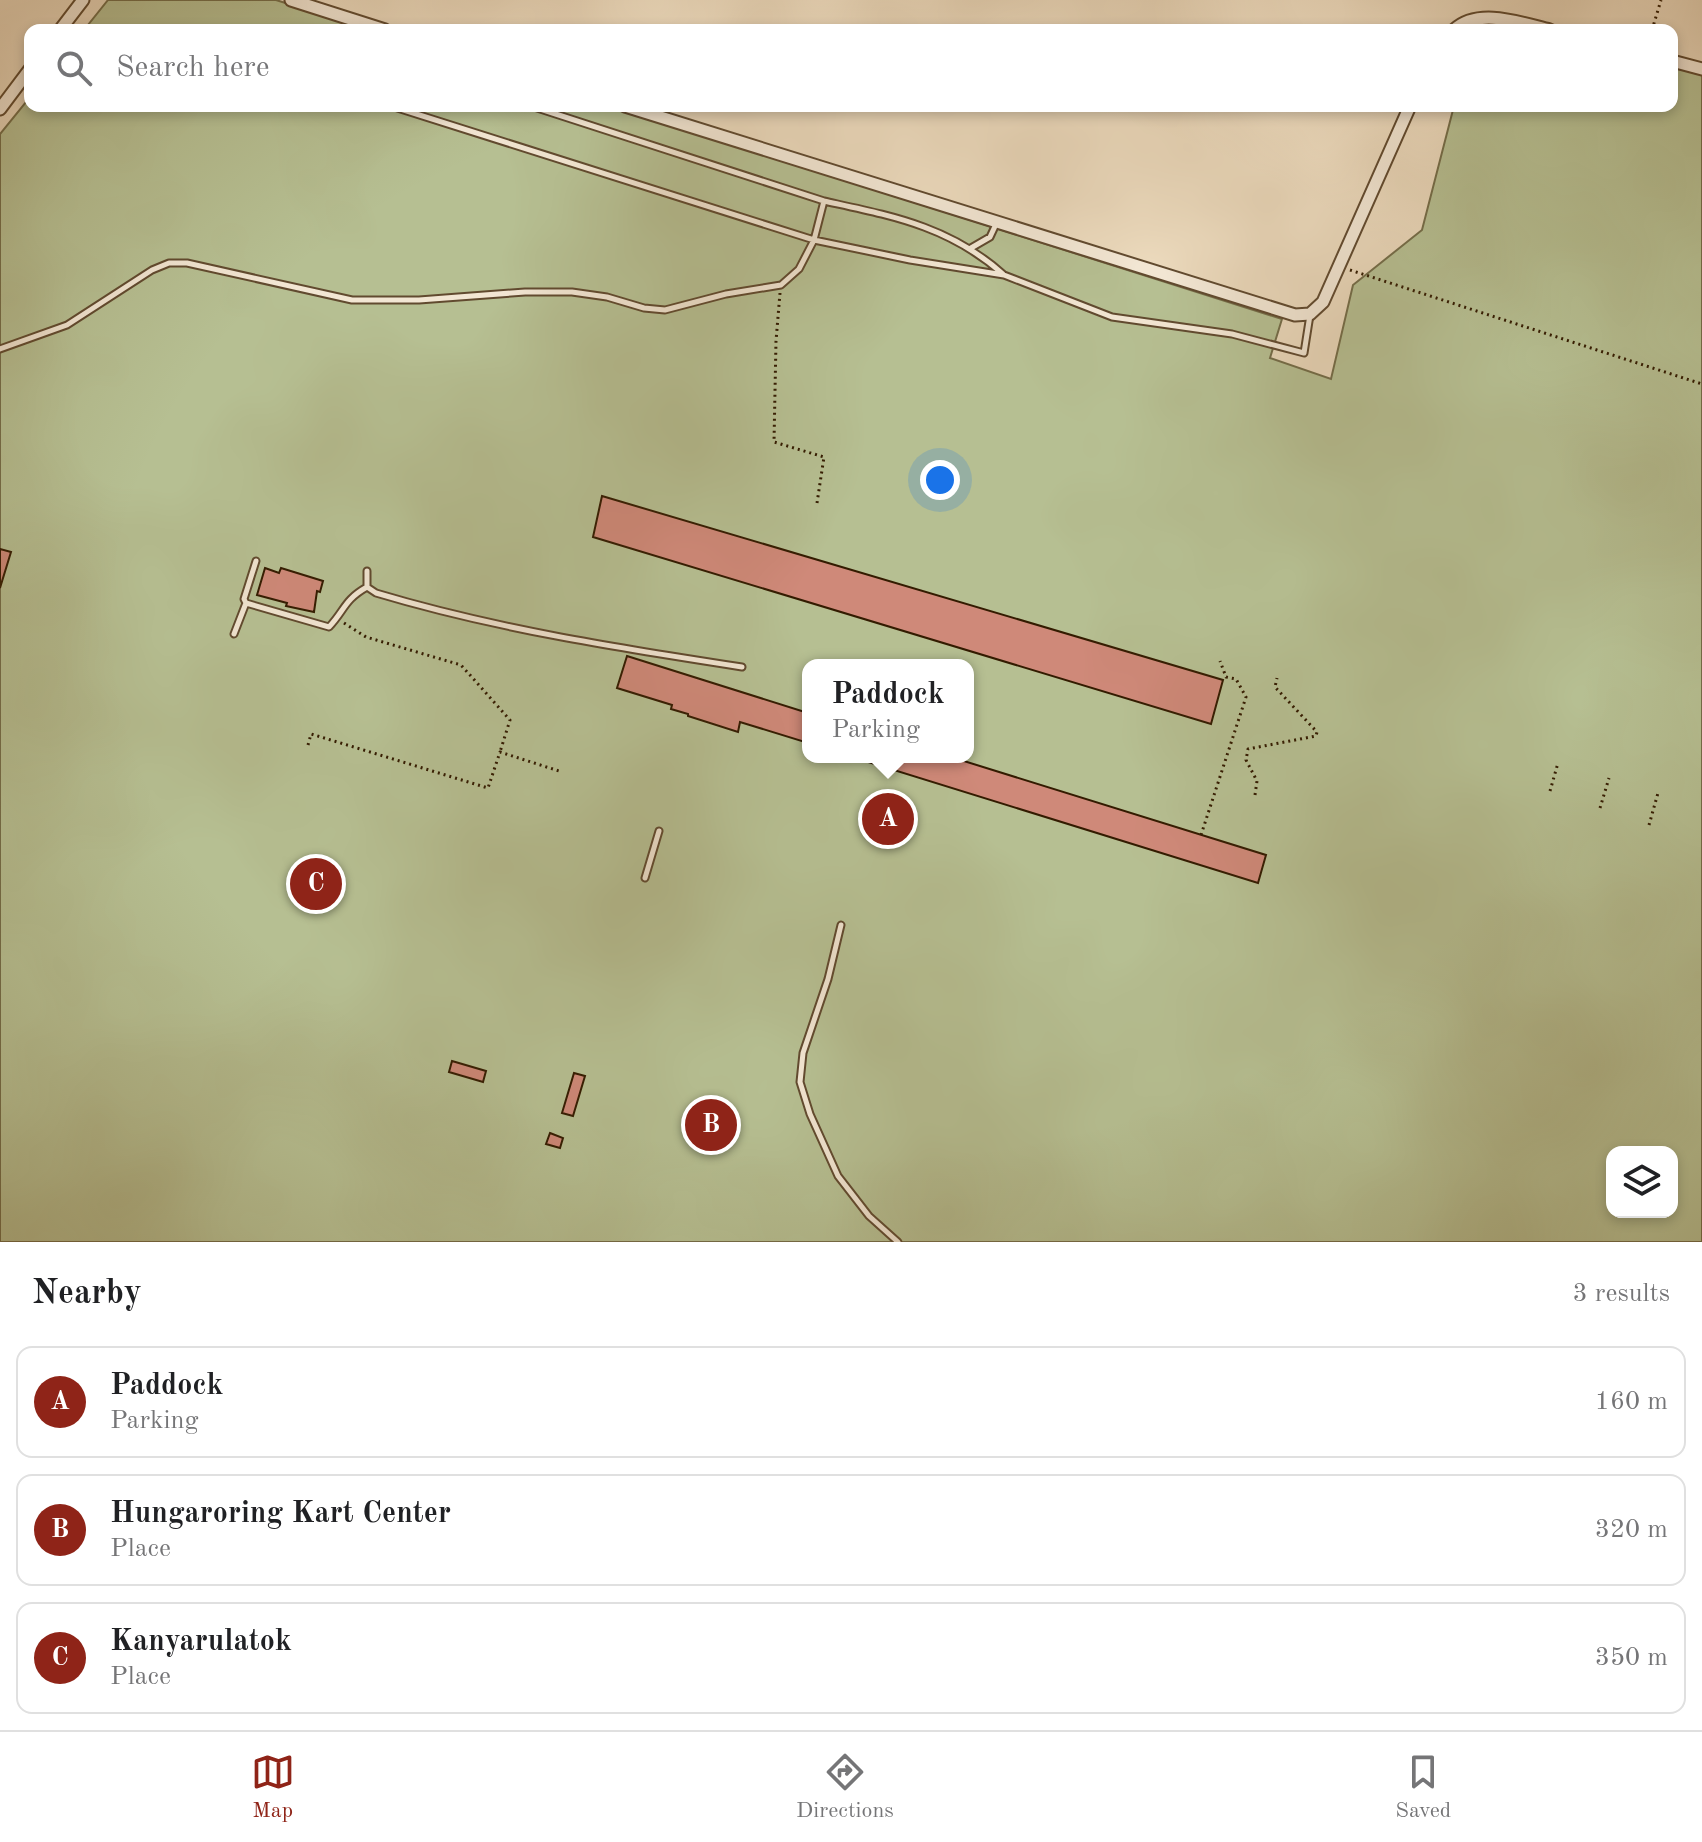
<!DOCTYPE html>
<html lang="en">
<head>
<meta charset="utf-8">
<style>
	:root { --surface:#fff; --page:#f2f2f2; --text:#202124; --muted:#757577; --line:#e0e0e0; --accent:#8f2418 }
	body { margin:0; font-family:"Old Standard TT",serif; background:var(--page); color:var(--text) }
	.controls { position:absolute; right:24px; bottom:24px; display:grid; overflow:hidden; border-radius:16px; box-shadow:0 4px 12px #0003 }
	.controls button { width:72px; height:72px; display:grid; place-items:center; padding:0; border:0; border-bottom:2px solid var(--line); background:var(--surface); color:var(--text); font:40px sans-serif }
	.you { position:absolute; left:940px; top:480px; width:28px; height:28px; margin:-20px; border:6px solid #fff; border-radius:50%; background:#1a73e8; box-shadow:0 0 0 12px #1a73e833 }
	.badge { display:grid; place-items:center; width:52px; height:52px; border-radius:50%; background:var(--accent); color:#fff; font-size:26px; font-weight:700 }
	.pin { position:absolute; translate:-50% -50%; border:4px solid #fff; box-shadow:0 2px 8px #0006 }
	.popup { position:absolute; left:802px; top:659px; width:172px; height:104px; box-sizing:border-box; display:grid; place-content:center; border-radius:16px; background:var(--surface); filter:drop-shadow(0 2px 6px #0005); font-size:26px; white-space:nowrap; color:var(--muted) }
	.popup b { font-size:30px; color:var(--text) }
	.popup::after { content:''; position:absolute; left:50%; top:100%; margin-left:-16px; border:16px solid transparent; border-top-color:var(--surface) }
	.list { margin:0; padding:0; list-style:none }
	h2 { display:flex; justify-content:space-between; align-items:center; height:104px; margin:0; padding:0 32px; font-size:34px }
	h2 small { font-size:26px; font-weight:400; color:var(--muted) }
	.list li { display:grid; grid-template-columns:52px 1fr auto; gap:24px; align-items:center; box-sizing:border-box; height:112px; margin:0 16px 16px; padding:0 16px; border:2px solid var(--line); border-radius:16px }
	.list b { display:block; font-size:30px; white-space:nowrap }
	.list p { margin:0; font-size:26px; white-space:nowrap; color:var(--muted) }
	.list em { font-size:26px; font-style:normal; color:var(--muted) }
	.icon { flex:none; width:44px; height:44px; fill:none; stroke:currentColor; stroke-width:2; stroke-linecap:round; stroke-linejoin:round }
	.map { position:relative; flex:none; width:1702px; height:1242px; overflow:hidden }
	.search { position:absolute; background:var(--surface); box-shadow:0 4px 12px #0003; left:24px; right:24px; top:24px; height:88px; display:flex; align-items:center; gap:20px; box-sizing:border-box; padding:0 28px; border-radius:16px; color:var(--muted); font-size:30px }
	.sheet { height:488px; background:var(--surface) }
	nav { display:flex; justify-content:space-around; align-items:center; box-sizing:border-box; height:112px; border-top:2px solid var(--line); background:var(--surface); font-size:22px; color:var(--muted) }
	nav a { display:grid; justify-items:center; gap:4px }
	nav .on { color:var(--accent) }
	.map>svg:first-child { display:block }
	.green { fill:#b6bf92; stroke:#746d49; stroke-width:2; fill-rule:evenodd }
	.building { fill:#cf8979; stroke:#331b00; stroke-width:2 }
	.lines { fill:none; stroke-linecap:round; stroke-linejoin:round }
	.service-casing { stroke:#614a2f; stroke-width:9 }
	.minor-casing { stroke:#614a2f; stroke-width:15 }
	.path { stroke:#331b00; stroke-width:3; stroke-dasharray:2 4; stroke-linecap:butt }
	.service { stroke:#f2e6d3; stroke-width:5 }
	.minor { stroke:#f2e6d3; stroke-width:11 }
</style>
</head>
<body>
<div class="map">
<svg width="1702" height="1242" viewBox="0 0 1702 1242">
	<rect width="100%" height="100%" fill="#ebd9bc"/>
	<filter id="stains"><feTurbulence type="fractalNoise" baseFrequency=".0025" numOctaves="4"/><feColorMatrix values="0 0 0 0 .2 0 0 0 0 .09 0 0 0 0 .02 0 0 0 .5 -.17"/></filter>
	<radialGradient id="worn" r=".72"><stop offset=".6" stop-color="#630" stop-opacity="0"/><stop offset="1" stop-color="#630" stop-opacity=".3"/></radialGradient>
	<path class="green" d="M108,0H276L371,30H84Z
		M1485,18L1550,30H1454Z
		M1672,61L1702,69V1242H0V134L30,97V106H610L1282,319L1270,358L1331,379L1353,285L1422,230L1454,106H1672ZM808,665H968V757H808ZM1612,1152H1672V1212H1612Z"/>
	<path class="building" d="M602,496L1223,680L1211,724L593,537Z
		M0,549L11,552L0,588Z
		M265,568L279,573L281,568L323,581L320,592L317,591L314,612L286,606L287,603L257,595Z
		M627,656L808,713V743L740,722L738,732L688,716V714L671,709L672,705L617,688Z
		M852,757H951L1266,855L1258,883Z
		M452,1061L486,1071L483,1082L449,1072Z
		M574,1073L585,1076L573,1116L562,1113Z
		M706,1103L728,1110L716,1146L694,1139Z
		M550,1133L563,1138L560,1148L546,1144Z"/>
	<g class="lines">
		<g class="service-casing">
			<path id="service" d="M391,106L814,240L910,260L1004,275L1112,317L1232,334L1304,353L1310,315
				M534,107L824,201C892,216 949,226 1003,274
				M971,248L990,237L997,222
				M0,349L67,325L152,270L169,263H187L352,300H419L525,292H572L607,297L644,308L665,310L726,294L781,285L799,269L814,240L824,201
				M256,561L244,599L246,603L329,627C345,610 344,600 367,587
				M367,571V587L376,593C496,629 619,648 742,667
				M234,634L246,603
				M645,878L659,831
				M841,925L828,979L803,1053L800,1082L810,1114L838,1176L869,1216L898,1242"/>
		</g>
		<g class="minor-casing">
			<path id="minor" d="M291,0L385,30
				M60,30L83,0
				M1454,30C1478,7 1521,23 1550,30
				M1672,61L1702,69
				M625,106L1295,315L1310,314L1323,302L1410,106
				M0,109L30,69"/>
		</g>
		<path class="path" d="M1652,30L1661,0
			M1350,270L1702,384
			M780,293L776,341L774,442L824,457L817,503
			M344,623L366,637L461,665L510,720L500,752
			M308,745L311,734L488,788L500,752L559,771
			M1550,791L1558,763
			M1255,795L1257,781L1246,760L1248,749L1316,736L1317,732L1275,687L1277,678
			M1600,808L1609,778
			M1649,825L1658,793
			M1201,835L1246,697L1236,679L1226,677L1220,661"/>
		<use href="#service" class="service"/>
		<use href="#minor" class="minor"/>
	</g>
	<rect width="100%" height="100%" filter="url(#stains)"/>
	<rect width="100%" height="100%" fill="url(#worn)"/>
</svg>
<div class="controls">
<button><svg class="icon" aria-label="layers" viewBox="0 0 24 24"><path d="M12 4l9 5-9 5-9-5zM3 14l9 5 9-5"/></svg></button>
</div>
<div class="you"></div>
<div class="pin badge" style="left:888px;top:819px">A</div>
<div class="popup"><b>Paddock</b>Parking</div>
<div class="pin badge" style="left:711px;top:1125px">B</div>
<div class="pin badge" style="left:316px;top:884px">C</div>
<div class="search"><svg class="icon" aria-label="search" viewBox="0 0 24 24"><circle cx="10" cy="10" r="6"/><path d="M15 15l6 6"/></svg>Search here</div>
</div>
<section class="sheet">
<h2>Nearby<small>3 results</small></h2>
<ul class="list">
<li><span class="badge">A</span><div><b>Paddock</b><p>Parking</p></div><em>160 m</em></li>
<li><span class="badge">B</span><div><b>Hungaroring Kart Center</b><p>Place</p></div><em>320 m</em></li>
<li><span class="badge">C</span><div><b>Kanyarulatok</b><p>Place</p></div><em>350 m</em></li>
</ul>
</section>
<nav>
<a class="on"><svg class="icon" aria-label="map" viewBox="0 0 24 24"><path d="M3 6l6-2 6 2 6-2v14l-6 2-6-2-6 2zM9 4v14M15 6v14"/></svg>Map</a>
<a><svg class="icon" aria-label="directions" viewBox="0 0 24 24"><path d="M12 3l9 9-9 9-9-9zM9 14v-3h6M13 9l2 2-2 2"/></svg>Directions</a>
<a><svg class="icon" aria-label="saved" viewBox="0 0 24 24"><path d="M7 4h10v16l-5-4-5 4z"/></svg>Saved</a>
</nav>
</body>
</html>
